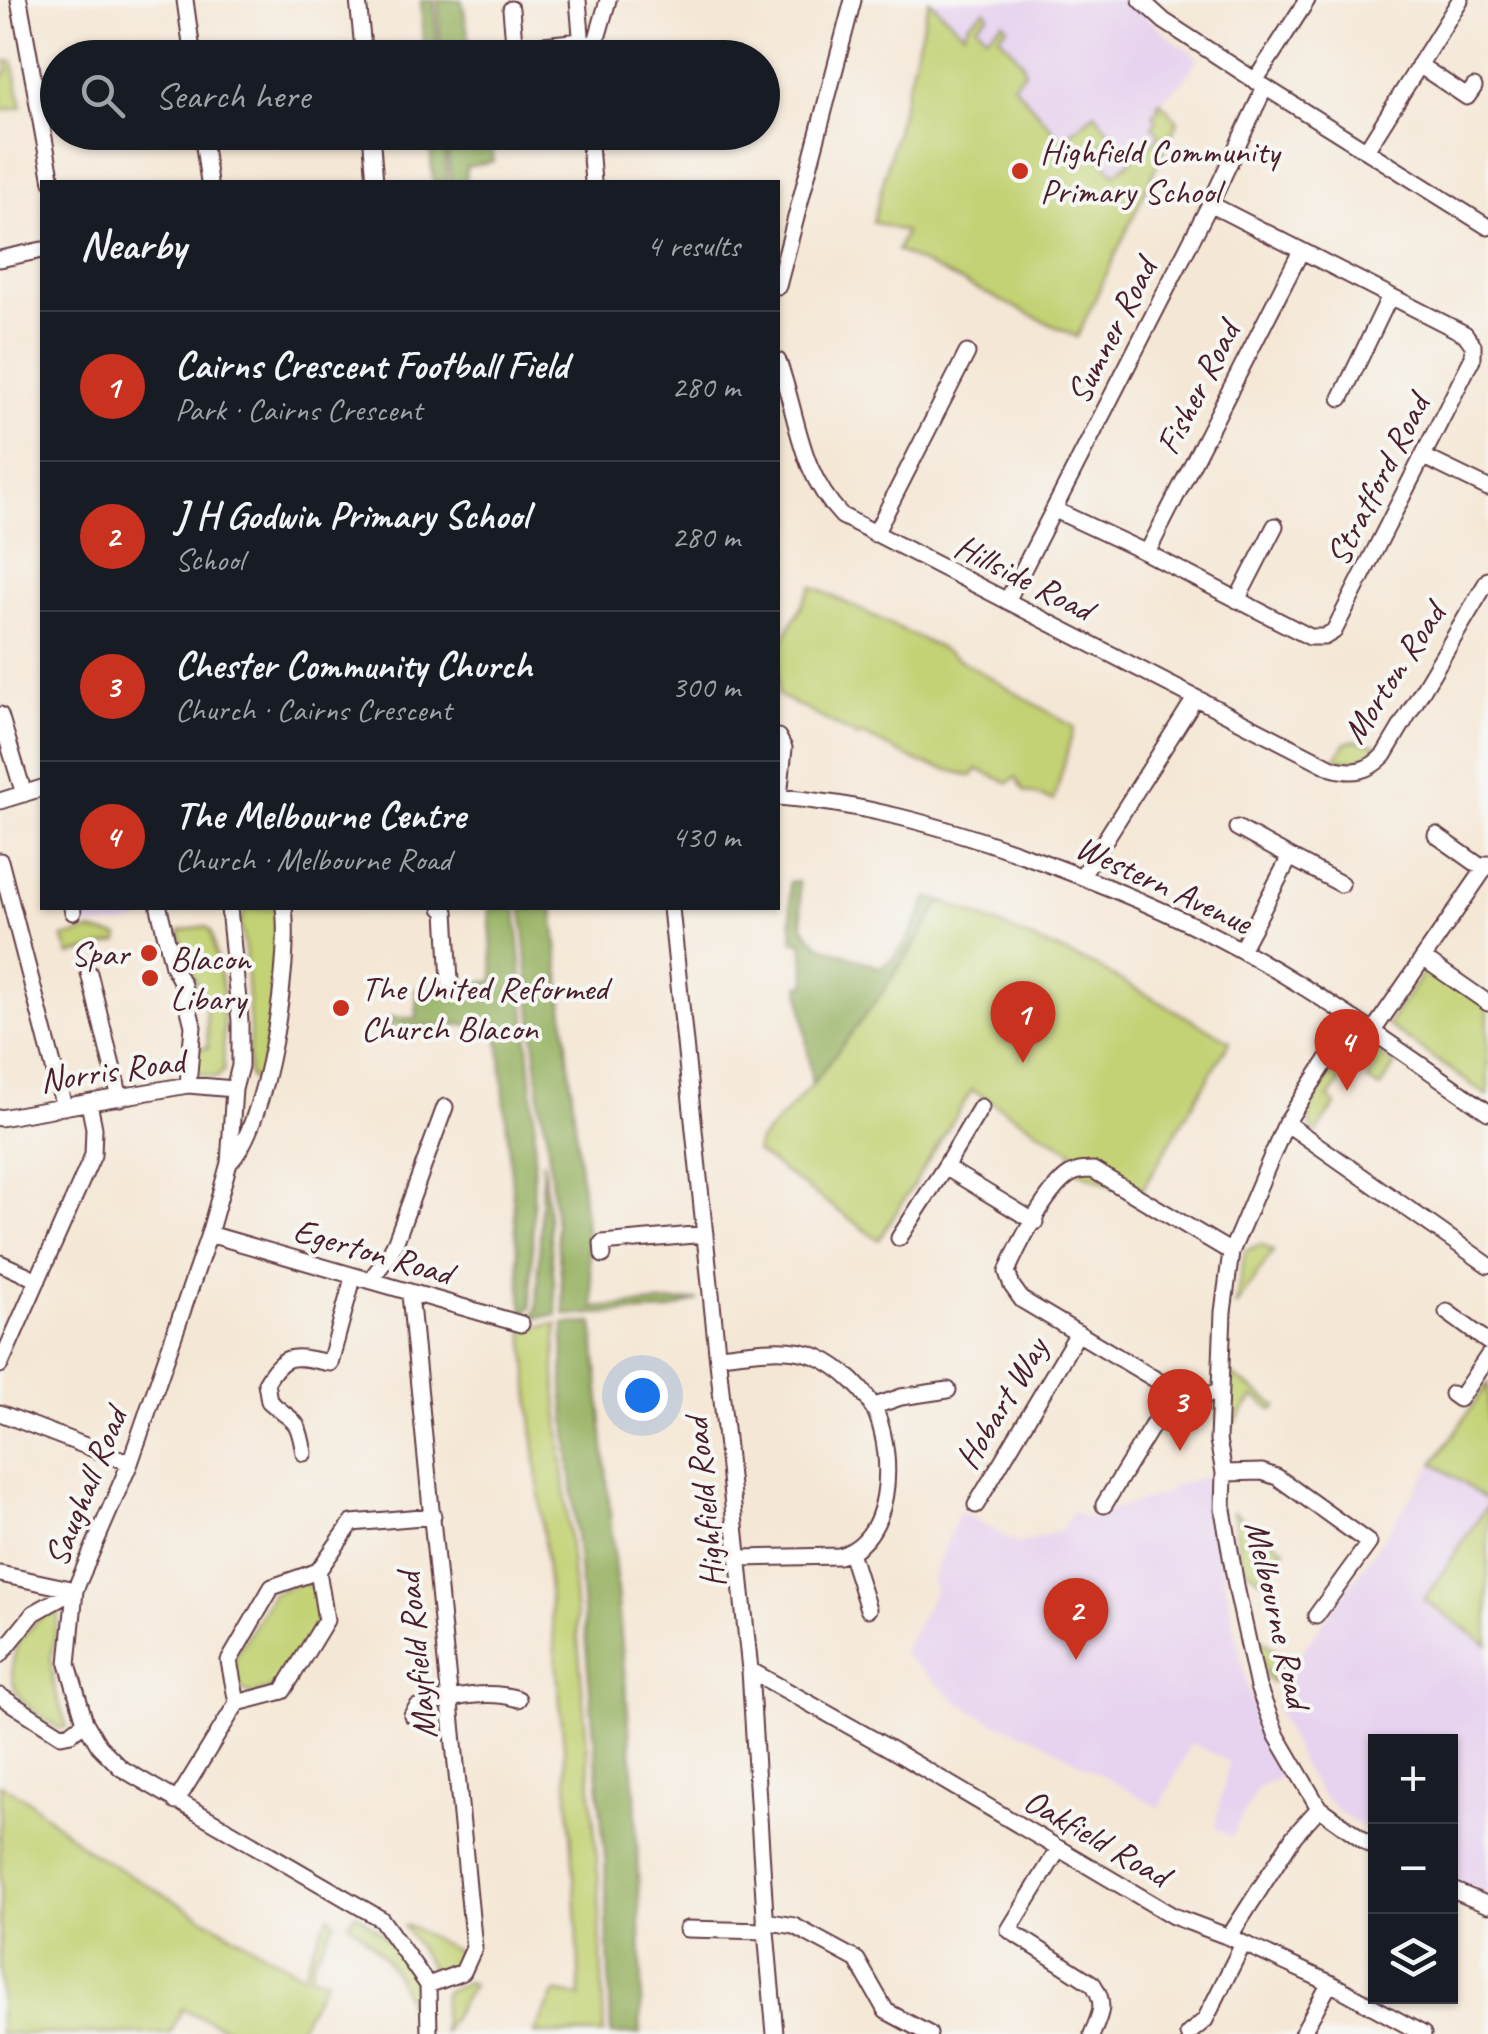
<!DOCTYPE html>
<html lang="en">
<head>
<meta charset="utf-8">
<style>
	:root { --surface:#171b24; --page:#242831; --text:#f1f3f6; --muted:#9ea1a6; --line:#363941; --accent:#c8321e }
	body { margin:0; font-family:Caveat,sans-serif; background:var(--page); color:var(--text) }
	.controls { position:absolute; right:30px; bottom:30px; display:grid; overflow:hidden; border-radius:0px; box-shadow:0 2px 8px #0004 }
	.controls button { width:90px; height:90px; display:grid; place-items:center; padding:0; border:0; border-bottom:2px solid var(--line); background:var(--surface); color:var(--text); font:50px sans-serif }
	.you { position:absolute; left:642px; top:1395px; width:35px; height:35px; margin:-25px; border:8px solid #fff; border-radius:50%; background:#1a73e8; box-shadow:0 0 0 15px #1a73e833 }
	.badge { display:grid; place-items:center; width:65px; height:65px; border-radius:50%; background:var(--accent); color:#fff; font-size:32px; font-weight:700 }
	.pin { position:absolute; translate:-50% -82px; filter:drop-shadow(0 2px 5px #0008) }
	.pin::after { content:''; position:absolute; top:52px; width:35px; height:30px; background:inherit; clip-path:polygon(0 0,100% 0,50% 100%) }
	.list { margin:0; padding:0; list-style:none }
	h2 { display:flex; justify-content:space-between; align-items:center; height:130px; margin:0; padding:0 40px; font-size:42px }
	h2 small { font-size:32px; font-weight:400; color:var(--muted) }
	.list li { display:grid; grid-template-columns:65px 1fr auto; gap:30px; align-items:center; box-sizing:border-box; height:150px; padding:0 40px; border-top:2px solid var(--line) }
	.list b { display:block; font-size:38px; white-space:nowrap }
	.list p { margin:0; font-size:32px; white-space:nowrap; color:var(--muted) }
	.list em { font-size:32px; font-style:normal; color:var(--muted) }
	.icon { flex:none; width:55px; height:55px; fill:none; stroke:currentColor; stroke-width:2; stroke-linecap:round; stroke-linejoin:round }
	.map { position:relative; flex:none; width:1488px; height:2034px; overflow:hidden }
	.search { position:absolute; background:var(--surface); box-shadow:0 2px 8px #0004; left:40px; top:40px; width:740px; height:110px; display:flex; align-items:center; gap:25px; box-sizing:border-box; padding:0 35px; border-radius:55px; color:var(--muted); font-size:38px }
	.panel { position:absolute; background:var(--surface); box-shadow:0 2px 8px #0004; left:40px; top:180px; width:740px; height:730px; border-radius:0px }
	.map>svg:first-child { display:block }
	.built { fill:#e7d2ef }
	.green { fill:#c3d274; stroke:#867850; stroke-width:2.5 }
	.forest { fill:#9ab466; stroke:#726a48; stroke-width:2.5 }
	.lines { fill:none; stroke-linecap:round; stroke-linejoin:round }
	.minor-casing { stroke:#643d44; stroke-width:19 }
	.minor { stroke:#fff; stroke-width:15 }
	.poi-dot { fill:#c8321e; stroke:#f6f6f2; stroke-width:4 }
	.labels { text-anchor:middle; stroke-width:8; stroke-linejoin:round; paint-order:stroke }
	.poi-label { font-size:35px; fill:#4a1f2b; stroke:#f6f6f2; text-anchor:start }
	.street-label { font-size:35px; fill:#4a1f2b; stroke:#f6f6f2 }
</style>
</head>
<body>
<div class="map">
<svg width="1488" height="2034" viewBox="0 0 1488 2034">
	<rect width="100%" height="100%" fill="#f6f6f2"/>
	<filter id="ink" filterUnits="userSpaceOnUse"><feTurbulence type="fractalNoise" baseFrequency=".01" numOctaves="2"/><feDisplacementMap in="SourceGraphic" scale="20" xChannelSelector="R" yChannelSelector="G"/><feConvolveMatrix kernelMatrix="1 2 1 2 8 2 1 2 1" color-interpolation-filters="sRGB"/></filter>
	<filter id="wash" filterUnits="userSpaceOnUse"><feTurbulence type="fractalNoise" baseFrequency=".0048" numOctaves="4" result="noise"/><feDisplacementMap in="SourceGraphic" scale="40" xChannelSelector="R" yChannelSelector="G"/><feGaussianBlur stdDeviation="2.25" result="paint"/><feColorMatrix in="noise" values="0 0 0 0 0 0 0 0 0 0 0 0 0 0 0 0 0 1.4 0 .05"/><feComposite in="paint" operator="in"/></filter>
	<g filter="url(#wash)">
		<rect width="100%" height="100%" fill="#f5e7d5"/>
		<path class="built" d="M929,0H1127L1169,37L1198,57L1186,78L1161,101L1178,121L1077,337L897,251L905,232L873,222Z
			M76,908H150L138,921L118,925L81,926Z
			M1488,1383V1895L1451,1878L1450,1742H1376L1375,1836L1339,1812L1323,1796L1304,1769L1275,1706L1280,1698L1277,1686L1376,1549Z
			M1210,1475L1215,1533L1243,1667L1252,1703L1283,1776L1258,1787L1231,1837L1215,1828L1229,1762L1191,1743L1160,1808L1038,1739L991,1721L957,1701L902,1653L936,1589L931,1582L959,1511L1019,1544L1062,1530L1072,1511L1086,1518L1169,1492V1487Z"/>
		<path class="green" d="M929,0L964,33L969,23L985,10L989,15L977,25L987,36L1004,22L1008,27L999,35L1022,61L1025,72L1013,84L1062,140L1095,113L1111,134L1093,150L1115,174L1160,136L1152,125L1157,121L1153,113L1159,109L1157,105L1160,101L1178,121L1077,337L897,251L905,232L873,222Z
			M6,61H13L22,107L0,111V78L8,71Z
			M812,586L940,648L1074,727L1054,801L1024,791L1016,777L1009,783L977,769L972,776L921,763L863,735L858,737L778,695V649Z
			M1354,740L1378,745C1365,760 1354,764 1335,758L1346,743Z
			M942,901L1093,965L1230,1041L1139,1195L1072,1170V1151L972,1090L879,1240L756,1152L759,1141L812,1085L913,949Z
			M251,908H280L275,995L260,1080L254,1082L248,1074L250,1029L245,950L240,923L245,911Z
			M205,926L211,931L223,991L224,1071L216,1078L199,1074L194,1066L197,1048L208,1047L205,1000L186,960L180,931Z
			M90,931L119,936V942L70,955L63,938Z
			M1428,966L1488,1007V1096L1387,1025Z
			M1348,1043H1363L1395,1065L1380,1088L1367,1080L1375,1064L1361,1055L1350,1068L1338,1060Z
			M1336,1066L1346,1072L1329,1098L1336,1104L1316,1134L1312,1131L1307,1109Z
			M1261,1244L1273,1251L1235,1307L1245,1251Z
			M557,1324L555,1372L599,1883L604,2034H534L555,1992L580,1997C573,1774 542,1551 524,1328Z
			M1229,1373L1277,1406L1273,1410L1254,1397L1228,1430Z
			M1488,1383V1501L1434,1463Z
			M1488,1504V1645L1424,1600Z
			M1233,1512L1285,1549L1262,1580L1241,1564Z
			M299,1583L310,1585L317,1592L321,1619L279,1686L253,1695L244,1691L237,1682L234,1659L273,1593Z
			M60,1606L51,1658L53,1683L67,1727L60,1729C24,1706 0,1690 18,1643C31,1627 41,1614 60,1606Z
			M1256,1636L1287,1659L1272,1682L1267,1678Z
			M0,1784L27,1799L87,1850L303,1975L314,1944L329,1915L335,1921L314,1958L310,1975L326,1979L295,2034H238L182,2009L170,2034H0Z
			M356,1913C402,1946 422,1977 422,2034H416C406,1985 388,1953 348,1922Z
			M408,1925L463,1955L459,1964L441,1972L431,1968L404,1926Z
			M467,1982L472,1985L442,2034L444,1992Z"/>
		<path class="forest" d="M421,0H434L438,57H424Z
			M438,0H462L472,57H441Z
			M429,133H444L447,182H433Z
			M446,133H488L494,161L466,167V182H451Z
			M798,881L803,926L819,945L879,967C905,958 916,921 928,898L942,901L882,993L812,1085L800,986L807,984L802,942L793,941L789,882Z
			M489,908H516L535,1122L531,1307L523,1314L498,1024L388,1026V1018H417L416,989L494,981Z
			M522,908H553L594,1308L698,1300L667,1311L565,1315L546,1127L541,1111Z
			M543,1160L557,1315L531,1318L537,1310Z
			M593,1323L635,1793L642,1981L640,2034H611L605,1858L563,1386L564,1324Z"/>
	</g>
	<g filter="url(#ink)">
		<g class="lines">
			<g class="minor-casing">
				<path id="minor" d="M19,0L52,182
					M185,0L193,58
					M358,0L364,58
					M578,0L583,58
					M1141,0L1164,21L1265,87L1488,227
					M511,9L515,54
					M582,46L596,42L608,0
					M514,48L581,41
					M1419,65L1467,97L1474,87
					M1255,81L1307,0
					M202,132L209,182
					M371,132L375,182
					M589,132L593,182
					M1367,149L1460,0
					M0,259L42,250
					M778,286L853,0
					M778,361C799,418 798,470 842,516L1332,768C1353,774 1368,772 1384,755L1488,580
					M1341,398L1390,296
					M1424,457L1488,488
					M1055,510L1147,553L1310,637H1324L1334,631L1473,357V345L1465,334L1210,204
					M875,534L967,353
					M1147,553L1301,251
					M1237,600L1275,526
					M1007,601L1210,204L1265,87
					M0,715L24,794
					M778,737L784,748L779,797
					M778,797C860,803 938,825 1015,852C1091,879 1168,910 1239,949C1326,997 1407,1055 1488,1112
					M0,801L42,788
					M1237,828L1290,857
					M1436,835L1484,869
					M0,861L64,1107
					M1082,876L1194,700
					M72,908L73,912
					M159,908L173,966L183,985L193,1026L188,1085
					M229,908L240,1021V1066L234,1089L229,1163L209,1234L130,1463L75,1590L68,1664L85,1722L99,1746L121,1768L381,1919L428,1985
					M442,908L446,911L450,982
					M671,908L750,1670L766,1931L775,2034
					M1241,950L1290,857L1341,884
					M1423,958L1488,1003
					M89,973L120,1098
					M1354,1019L1286,1123L1231,1252L1223,1312L1218,1440L1224,1473L1223,1510L1237,1591L1258,1687L1277,1736L1319,1808L1376,1849
					M1373,1031L1488,864
					M981,1107L945,1167L1035,1222
					M0,1118L188,1085L234,1089
					M1286,1123L1488,1265
					M229,1163C268,1125 291,962 284,908
					M209,1234L521,1324
					M899,1238L945,1167
					M603,1255L602,1243L705,1234
					M0,1263L38,1280
					M370,1280L388,1257L396,1241L445,1107
					M410,1294L474,1948L463,1972L428,1985
					M1447,1312L1488,1342
					M719,1355C751,1352 788,1344 818,1357C841,1367 868,1392 877,1415C894,1459 893,1540 839,1556L739,1558
					M0,1365L93,1155L94,1128L89,1103
					M1218,1394H1180L1022,1300L1012,1286L1007,1272C1017,1247 1043,1198 1063,1180C1072,1171 1081,1170 1093,1170L1231,1252
					M1452,1394L1459,1399L1488,1356
					M872,1407L901,1397L948,1390
					M0,1413L130,1463
					M304,1453C297,1414 295,1425 269,1401L266,1383C285,1349 296,1357 330,1363L353,1278
					M1224,1473L1262,1472L1277,1477L1369,1543L1316,1616
					M976,1505L1078,1333
					M1104,1505L1174,1390
					M850,1552L868,1609
					M0,1574L75,1590
					M0,1655L34,1613L75,1590
					M750,1670L887,1747L1173,1916L1229,1937L1330,1983L1423,2034
					M0,1696L61,1735L71,1733L85,1722
					M237,1703L229,1661L272,1587L318,1571
					M412,1715L417,1707C448,1699 487,1688 518,1699
					M176,1802L237,1703L283,1691L326,1620L318,1571L352,1523L433,1516
					M1058,1850L1009,1930L1093,1984C1106,2003 1101,2014 1092,2034
					M1450,1889L1488,1905
					M765,1921L794,1926L857,1960L886,2011L929,2034
					M687,1929L766,1931
					M1229,1937L1294,1836L1319,1808
					M428,1985L429,2034
					M1188,2034L1205,2020L1243,1944
					M1302,2034L1330,1983"/>
			</g>
			<use href="#minor" class="minor"/>
		</g>
	</g>
	<g class="poi-dot">
		<circle cx="1020" cy="171" r="10"/>
		<circle cx="149" cy="953" r="10"/>
		<circle cx="150" cy="978" r="10"/>
		<circle cx="341" cy="1008" r="10"/>
	</g>
	<g class="labels">
		<g class="poi-label">
			<text x="1040" y="163">Highfield Community<tspan x="1040" dy="40">Primary School</tspan></text>
			<text x="129" y="965" text-anchor="end">Spar</text>
			<text x="170" y="970">Blacon<tspan x="170" dy="40">Libary</tspan></text>
			<text x="361" y="1000">The United Reformed<tspan x="361" dy="40">Church Blacon</tspan></text>
		</g>
		<g class="street-label">
			<text transform="translate(1111 331) rotate(-63)" y="12">Sumner Road</text>
			<text transform="translate(1197 388) rotate(-63)" y="12">Fisher Road</text>
			<text transform="translate(1377 480) rotate(-63)" y="12">Stratford Road</text>
			<text transform="translate(1024 577) rotate(27)" y="12">Hillside Road</text>
			<text transform="translate(1393 673) rotate(-57)" y="12">Morton Road</text>
			<text transform="translate(1164 884) rotate(25)" y="12">Western Avenue</text>
			<text transform="translate(112 1070) rotate(-8)" y="12">Norris Road</text>
			<text transform="translate(373 1251) rotate(16)" y="12">Egerton Road</text>
			<text transform="translate(1001 1403) rotate(-59)" y="12">Hobart Way</text>
			<text transform="translate(85 1487) rotate(-68)" y="12">Saughall Road</text>
			<text transform="translate(704 1503) rotate(-96)" y="12">Highfield Road</text>
			<text transform="translate(1278 1614) rotate(77)" y="12">Melbourne Road</text>
			<text transform="translate(416 1656) rotate(-96)" y="12">Mayfield Road</text>
			<text transform="translate(1097 1837) rotate(30)" y="12">Oakfield Road</text>
		</g>
	</g>
</svg>
<div class="controls">
<button>+</button>
<button>−</button>
<button><svg class="icon" aria-label="layers" viewBox="0 0 24 24"><path d="M12 4l9 5-9 5-9-5zM3 14l9 5 9-5"/></svg></button>
</div>
<div class="you"></div>
<div class="pin badge" style="left:1023px;top:1063px">1</div>
<div class="pin badge" style="left:1076px;top:1660px">2</div>
<div class="pin badge" style="left:1180px;top:1451px">3</div>
<div class="pin badge" style="left:1347px;top:1091px">4</div>
<div class="search"><svg class="icon" aria-label="search" viewBox="0 0 24 24"><circle cx="10" cy="10" r="6"/><path d="M15 15l6 6"/></svg>Search here</div>
<section class="panel">
<h2>Nearby<small>4 results</small></h2>
<ul class="list">
<li><span class="badge">1</span><div><b>Cairns Crescent Football Field</b><p>Park · Cairns Crescent</p></div><em>280 m</em></li>
<li><span class="badge">2</span><div><b>J H Godwin Primary School</b><p>School</p></div><em>280 m</em></li>
<li><span class="badge">3</span><div><b>Chester Community Church</b><p>Church · Cairns Crescent</p></div><em>300 m</em></li>
<li><span class="badge">4</span><div><b>The Melbourne Centre</b><p>Church · Melbourne Road</p></div><em>430 m</em></li>
</ul>
</section>
</div>
</body>
</html>
